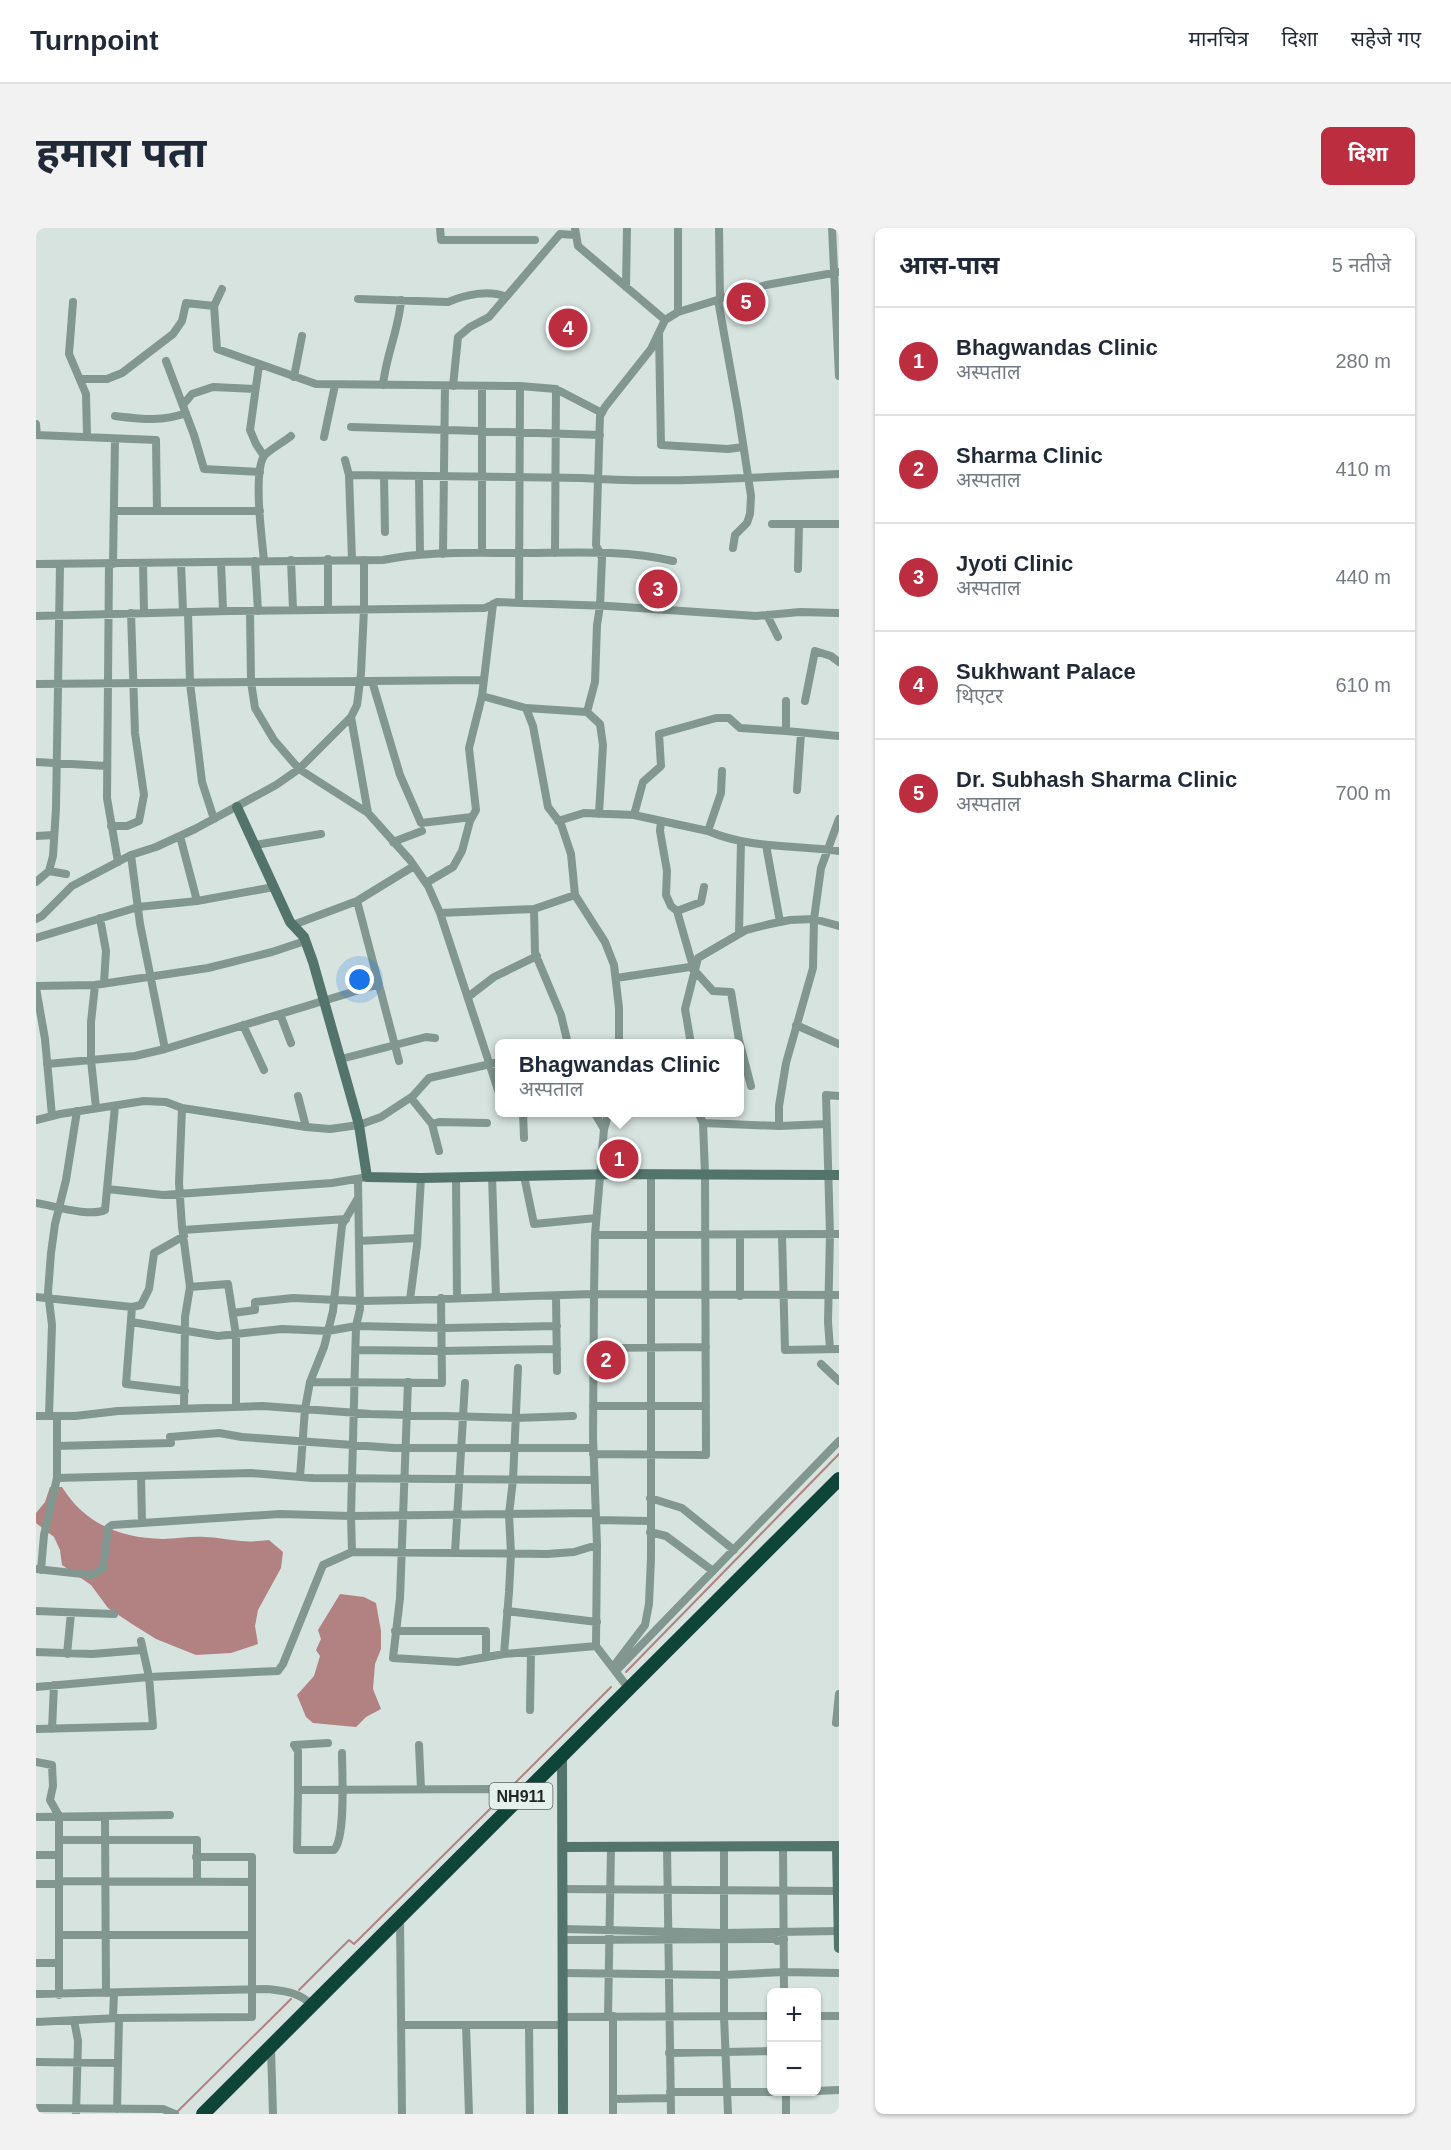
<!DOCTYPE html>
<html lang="hi">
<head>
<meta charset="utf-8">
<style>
	:root { --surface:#fff; --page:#f2f2f3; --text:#1f2937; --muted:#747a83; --line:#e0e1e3; --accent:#bd2d40 }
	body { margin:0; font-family:Helvetica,"Noto Sans Devanagari",sans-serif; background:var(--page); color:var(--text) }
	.controls { position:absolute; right:18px; bottom:18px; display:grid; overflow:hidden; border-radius:9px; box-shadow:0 2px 4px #0004 }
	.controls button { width:54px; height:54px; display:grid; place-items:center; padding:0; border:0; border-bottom:2px solid var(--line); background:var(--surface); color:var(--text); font:30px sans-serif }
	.you { position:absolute; left:324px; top:752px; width:21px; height:21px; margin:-15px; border:4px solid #fff; border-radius:50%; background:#1a73e8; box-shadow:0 0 0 9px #1a73e833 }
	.badge { display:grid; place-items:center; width:39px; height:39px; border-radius:50%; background:var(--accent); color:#fff; font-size:20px; font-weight:700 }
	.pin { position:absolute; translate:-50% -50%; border:3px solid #fff; box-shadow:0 2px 6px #0006 }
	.popup { position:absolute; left:459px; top:811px; width:249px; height:78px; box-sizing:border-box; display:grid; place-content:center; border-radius:9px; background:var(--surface); filter:drop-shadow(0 2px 4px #0005); font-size:20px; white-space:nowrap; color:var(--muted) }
	.popup b { font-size:22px; color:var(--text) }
	.popup::after { content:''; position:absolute; left:50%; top:100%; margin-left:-12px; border:12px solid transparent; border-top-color:var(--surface) }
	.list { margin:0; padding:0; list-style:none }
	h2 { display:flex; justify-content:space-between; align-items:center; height:78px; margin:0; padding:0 24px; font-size:26px }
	h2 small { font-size:20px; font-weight:400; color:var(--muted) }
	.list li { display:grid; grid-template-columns:39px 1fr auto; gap:18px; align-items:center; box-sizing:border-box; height:108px; padding:0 24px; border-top:2px solid var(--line) }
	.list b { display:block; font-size:22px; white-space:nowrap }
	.list p { margin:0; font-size:20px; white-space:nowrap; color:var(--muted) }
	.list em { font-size:20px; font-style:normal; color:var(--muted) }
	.map { position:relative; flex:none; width:803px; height:1886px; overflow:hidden; border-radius:9px }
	header { display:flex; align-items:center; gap:36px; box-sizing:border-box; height:84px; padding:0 30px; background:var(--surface); border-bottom:2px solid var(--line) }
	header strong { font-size:28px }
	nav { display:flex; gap:33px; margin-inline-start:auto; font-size:21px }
	.intro { display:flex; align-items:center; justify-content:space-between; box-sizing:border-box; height:144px; padding:0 36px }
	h1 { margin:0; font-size:42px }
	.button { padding:15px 27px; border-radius:9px; background:var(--accent); color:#fff; font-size:21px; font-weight:700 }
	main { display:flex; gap:36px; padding:0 36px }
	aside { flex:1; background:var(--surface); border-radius:9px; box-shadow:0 2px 4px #0004 }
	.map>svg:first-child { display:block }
	.water { fill:#b28282 }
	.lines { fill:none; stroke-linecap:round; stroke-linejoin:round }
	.stream { stroke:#b28282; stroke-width:2 }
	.street { stroke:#819790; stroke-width:8 }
	.secondary { stroke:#53746a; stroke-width:10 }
	.highway { stroke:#0f4539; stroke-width:14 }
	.labels { text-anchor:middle; stroke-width:6; stroke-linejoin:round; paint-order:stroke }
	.shield { fill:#e3f0ec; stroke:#5c6361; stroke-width:1.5 }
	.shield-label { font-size:16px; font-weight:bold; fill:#222625 }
</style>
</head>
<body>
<header>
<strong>Turnpoint</strong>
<nav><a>मानचित्र</a><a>दिशा</a><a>सहेजे गए</a></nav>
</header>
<div class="intro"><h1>हमारा पता</h1><a class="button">दिशा</a></div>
<main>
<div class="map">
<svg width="803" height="1886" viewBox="0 0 803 1886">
	<rect width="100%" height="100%" fill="#d6e3df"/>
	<path class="water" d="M14,1259H26C49,1296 84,1310 127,1311C141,1311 155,1308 169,1309C181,1309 193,1312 205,1313C214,1314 224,1313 233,1312L247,1324L245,1340L222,1382L219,1398L222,1416L195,1425L160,1427L120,1411L96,1396L72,1380L55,1357L26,1337L24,1322L18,1309L0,1295V1285L9,1274Z
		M304,1366L328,1369L340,1375L345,1403V1421L339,1436L337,1461L345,1481L330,1489L320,1499L277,1495L270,1489L261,1467L278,1448L284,1428L280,1422L285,1411L282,1402Z"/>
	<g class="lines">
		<path class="stream" d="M590,1444L803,1226
			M467,1567L575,1459
			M263,1762L313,1712L318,1716L460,1575
			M140,1885L255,1771"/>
		<path class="street" d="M404,0L405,12H499
			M539,0L542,18L629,92
			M683,0L684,71
			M796,0L803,148
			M590,59L591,0
			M186,61L178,78L181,121L280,156L484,158L520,161L566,185
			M322,71L412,74C429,67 453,61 470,69
			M682,72L702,183L715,268L714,286L711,295L699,307L697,320
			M37,74L33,126L50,166L51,209
			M642,84V0
			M623,106L625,217L692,221L707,219
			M130,133L158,207L168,241L224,244
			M223,137L214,202L220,216L228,228
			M258,149L266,108
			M44,151H71L86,145L137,106L146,93L150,75L178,78
			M347,157C350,127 363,101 365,72
			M417,158L422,109L434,99L453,89L524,6L539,7
			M147,177L156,166L177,159L219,161
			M79,188C105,191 126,194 150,185
			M0,196L1,207
			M315,199L564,207
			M0,207L120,212L121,283
			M288,209L299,157
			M309,232L313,247L316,331
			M313,247L546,250C631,256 717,249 803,246
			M348,248L349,304
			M383,249L384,326
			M78,283H224
			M736,296H803
			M446,325V158
			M519,325L520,161
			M407,326L409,158
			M292,331V382
			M255,332L257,382
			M328,332V381L325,445L321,477L315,489L332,585L374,632L392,658L404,685L463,865
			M219,333L222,383
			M228,333C226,311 217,245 228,228C234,221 248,214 255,208
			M185,334L187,383
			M107,335L108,385
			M145,335L147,384
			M0,336L347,332C390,323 436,325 480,325C532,325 587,321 637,333
			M73,336L71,570L82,634
			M77,336L79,211
			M762,341L763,296
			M483,375L484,158
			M214,383L215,454L219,480L238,512L263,541L332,585
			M152,384L154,455L166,554L178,591
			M731,387L742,409
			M0,388L193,383L449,380L461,374L573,378L720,388L764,384L803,385
			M336,453L364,547L385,595L436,589
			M0,456L448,452
			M446,468L490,480L497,498L512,579L525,596L535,626L539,667L569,714L578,737L583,780V816
			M750,473V503L803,508
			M769,473L779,423L795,428L803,434
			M490,480L551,484L564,496L567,517L563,586
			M551,484L559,454L561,397L564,378L566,330L560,317L564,188L569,179L615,121L629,92L642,84L730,57L803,44
			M0,534L71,538
			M686,543L685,565L672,603C714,621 759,617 803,623
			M761,562L765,505
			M598,587L607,554L625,538L623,506L680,490H693L704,500L750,503
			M522,593L548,585L598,587L672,603
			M625,593L624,603L631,643L630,667L635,678L641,683
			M75,598H91L103,593L108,567L99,505L95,385
			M0,608L18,607
			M144,608L161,673L238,659
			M357,614L386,603
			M219,617L285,606
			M730,617L744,694
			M95,627L104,696L129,821
			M13,643L30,646
			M0,654L13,643L17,628L20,580L24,336
			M390,655L417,639L426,623L434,593L440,582L433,520L446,468L457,376
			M668,659L665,674L641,683L658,742L677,763L695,764L703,812L715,858
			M321,673L363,833
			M498,681L499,725L525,787L532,816
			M404,685L498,681L539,667
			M64,690L70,723L68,755
			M0,691L6,688L36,658L95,627L120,619L159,601L240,557L263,541L315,489
			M257,697L321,673L378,638
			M703,706L705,613
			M0,710L102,679L161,673
			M580,750L654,739L658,742
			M59,757L55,794V832L60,880
			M0,758L59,757L172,740L236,724L269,713
			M0,760L9,811L16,888
			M432,769L458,749L501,728
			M244,786L255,815
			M207,797L228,842
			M760,797L803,816
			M655,816L649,781L662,730L710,702L734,696L754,692L778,691L803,698
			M305,831L390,809L399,810
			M11,836L99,828L129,821L343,756
			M262,868L270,899
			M375,870L396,896L403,894L451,895
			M146,880L143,955L146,999L154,1059L149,1089L148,1180
			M487,884L488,910
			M558,884L568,901
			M573,884L568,901L559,1007L558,1066L557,1209L561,1317L560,1418L593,1461
			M0,892L24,886L108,873L130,874L146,880L270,899L294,901L323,897L345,889L377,868L393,850L463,834
			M667,895L743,898L791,896
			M396,896L403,923
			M743,898V878L750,835L777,740L778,691L785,640L803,591
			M456,948L460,1069
			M488,948L498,996L560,990
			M420,949L421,1070
			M385,950L381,1017L374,1072L558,1066L803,1067
			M71,961L127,967L296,955L326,950
			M0,975C19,978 53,989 69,982L79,878
			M147,1002L310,991
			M559,1007L803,1006
			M704,1007V1068
			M746,1007L749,1122L803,1121
			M323,1013L381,1010
			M154,1059L192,1056L200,1107V1179
			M520,1068L521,1143
			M0,1069L96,1079L90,1156L149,1163
			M96,1079L105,1077L113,1061L118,1025L148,1008
			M197,1085L219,1082V1074L257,1070L324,1073L374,1072
			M95,1094L182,1108L246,1101L292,1103L320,1098L324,1081L322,952
			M521,1098L410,1100L320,1098L315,1288L316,1324L511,1326L538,1324L561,1317
			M557,1120L670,1119
			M794,1121L792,1094L794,1006L790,867L803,868
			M320,1122L405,1123L521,1121
			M785,1136L803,1153
			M274,1154L406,1155L405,1070
			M372,1154L364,1370L357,1430L422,1434L468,1426L560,1418
			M557,1178H670
			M0,1188H39L82,1183L227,1178L335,1186L480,1190L537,1188
			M13,1188L16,1097L12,1064L15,1025L19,996L30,952L41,883
			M21,1188V1250L215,1245L277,1250L558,1252
			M134,1209L183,1205L206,1209L358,1220H557
			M21,1218L135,1215
			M557,1226L670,1227L669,946L667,895L662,884
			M105,1248L106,1295L243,1286L315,1288L560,1285
			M264,1249L269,1181L274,1154L288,1119L297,1083L306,997L322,970
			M614,1270L646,1280L698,1322
			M560,1292L614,1293
			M614,1304L630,1308L677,1343
			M419,1325L429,1155
			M0,1341L56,1347L67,1340L72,1300L76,1297L106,1295
			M5,1342L8,1307L21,1250
			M0,1383L78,1386
			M471,1383L561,1394
			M359,1403H450V1429
			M0,1424L56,1426L106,1422
			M31,1426L35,1385
			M468,1426L473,1364L475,1326L473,1286L477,1252L482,1140
			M577,1439L609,1397L613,1376L615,1330V946
			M580,1443L803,1213
			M0,1459L113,1449L242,1443L247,1436L287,1337L316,1324
			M494,1482L495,1424
			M800,1495L803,1466
			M0,1501L117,1498L113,1449L105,1413
			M16,1501L18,1457
			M292,1515L258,1517L262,1523V1562L456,1561L475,1579
			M383,1517L385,1561
			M0,1534L16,1537L17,1558L14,1572L23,1588V1767
			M262,1562L261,1622H298C310,1610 306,1545 306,1525
			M69,1588L70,1765
			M0,1589L134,1587
			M23,1612H161V1653
			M631,1618L635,1886
			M688,1618V1788L692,1886
			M747,1618L748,1764
			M0,1627H23
			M23,1653L215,1654
			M0,1656H23
			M527,1661L802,1663
			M364,1690L366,1886
			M527,1701L688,1705L803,1703
			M23,1707H215
			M527,1712L739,1711L741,1713L748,1711
			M0,1735H23
			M527,1745L688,1747L748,1744L803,1745
			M0,1766L231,1761C248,1763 263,1764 276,1777
			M572,1788L575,1619
			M577,1788V1886
			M780,1788H803
			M527,1789L736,1788
			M77,1790L78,1765
			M38,1792L42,1813L40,1886
			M0,1794L83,1790
			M365,1797H527
			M430,1797L433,1886
			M493,1797L494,1886
			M235,1820L237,1886
			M633,1825L736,1823
			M0,1834L82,1835
			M780,1863L803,1862
			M634,1864H773
			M750,1864V1886
			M577,1871L634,1870
			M0,1880L127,1881L139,1886
			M81,1881L83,1790L216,1789V1629H160"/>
		<path class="secondary" d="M201,579L254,694L268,709L277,734L323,897L331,949L385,950L578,946L803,947
			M526,1527L527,1886
			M801,1618L803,1720
			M527,1619L803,1618"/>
		<path class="highway" d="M167,1886L803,1251"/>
	</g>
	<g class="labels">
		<rect class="shield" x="453.5" y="1555" width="63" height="26" rx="4.5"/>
		<g class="shield-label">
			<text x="485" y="1574">NH911</text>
		</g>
	</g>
</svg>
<div class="controls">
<button>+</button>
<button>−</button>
</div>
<div class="you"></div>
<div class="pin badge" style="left:583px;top:931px">1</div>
<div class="popup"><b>Bhagwandas Clinic</b>अस्पताल</div>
<div class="pin badge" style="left:570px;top:1132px">2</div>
<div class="pin badge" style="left:622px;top:361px">3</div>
<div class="pin badge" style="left:532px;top:100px">4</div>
<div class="pin badge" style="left:710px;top:74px">5</div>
</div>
<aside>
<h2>आस-पास<small>5 नतीजे</small></h2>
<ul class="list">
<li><span class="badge">1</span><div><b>Bhagwandas Clinic</b><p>अस्पताल</p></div><em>280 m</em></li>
<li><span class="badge">2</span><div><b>Sharma Clinic</b><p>अस्पताल</p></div><em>410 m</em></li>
<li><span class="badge">3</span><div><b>Jyoti Clinic</b><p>अस्पताल</p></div><em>440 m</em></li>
<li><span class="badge">4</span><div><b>Sukhwant Palace</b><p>थिएटर</p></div><em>610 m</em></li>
<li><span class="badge">5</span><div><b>Dr. Subhash Sharma Clinic</b><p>अस्पताल</p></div><em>700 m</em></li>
</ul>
</aside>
</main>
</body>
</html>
